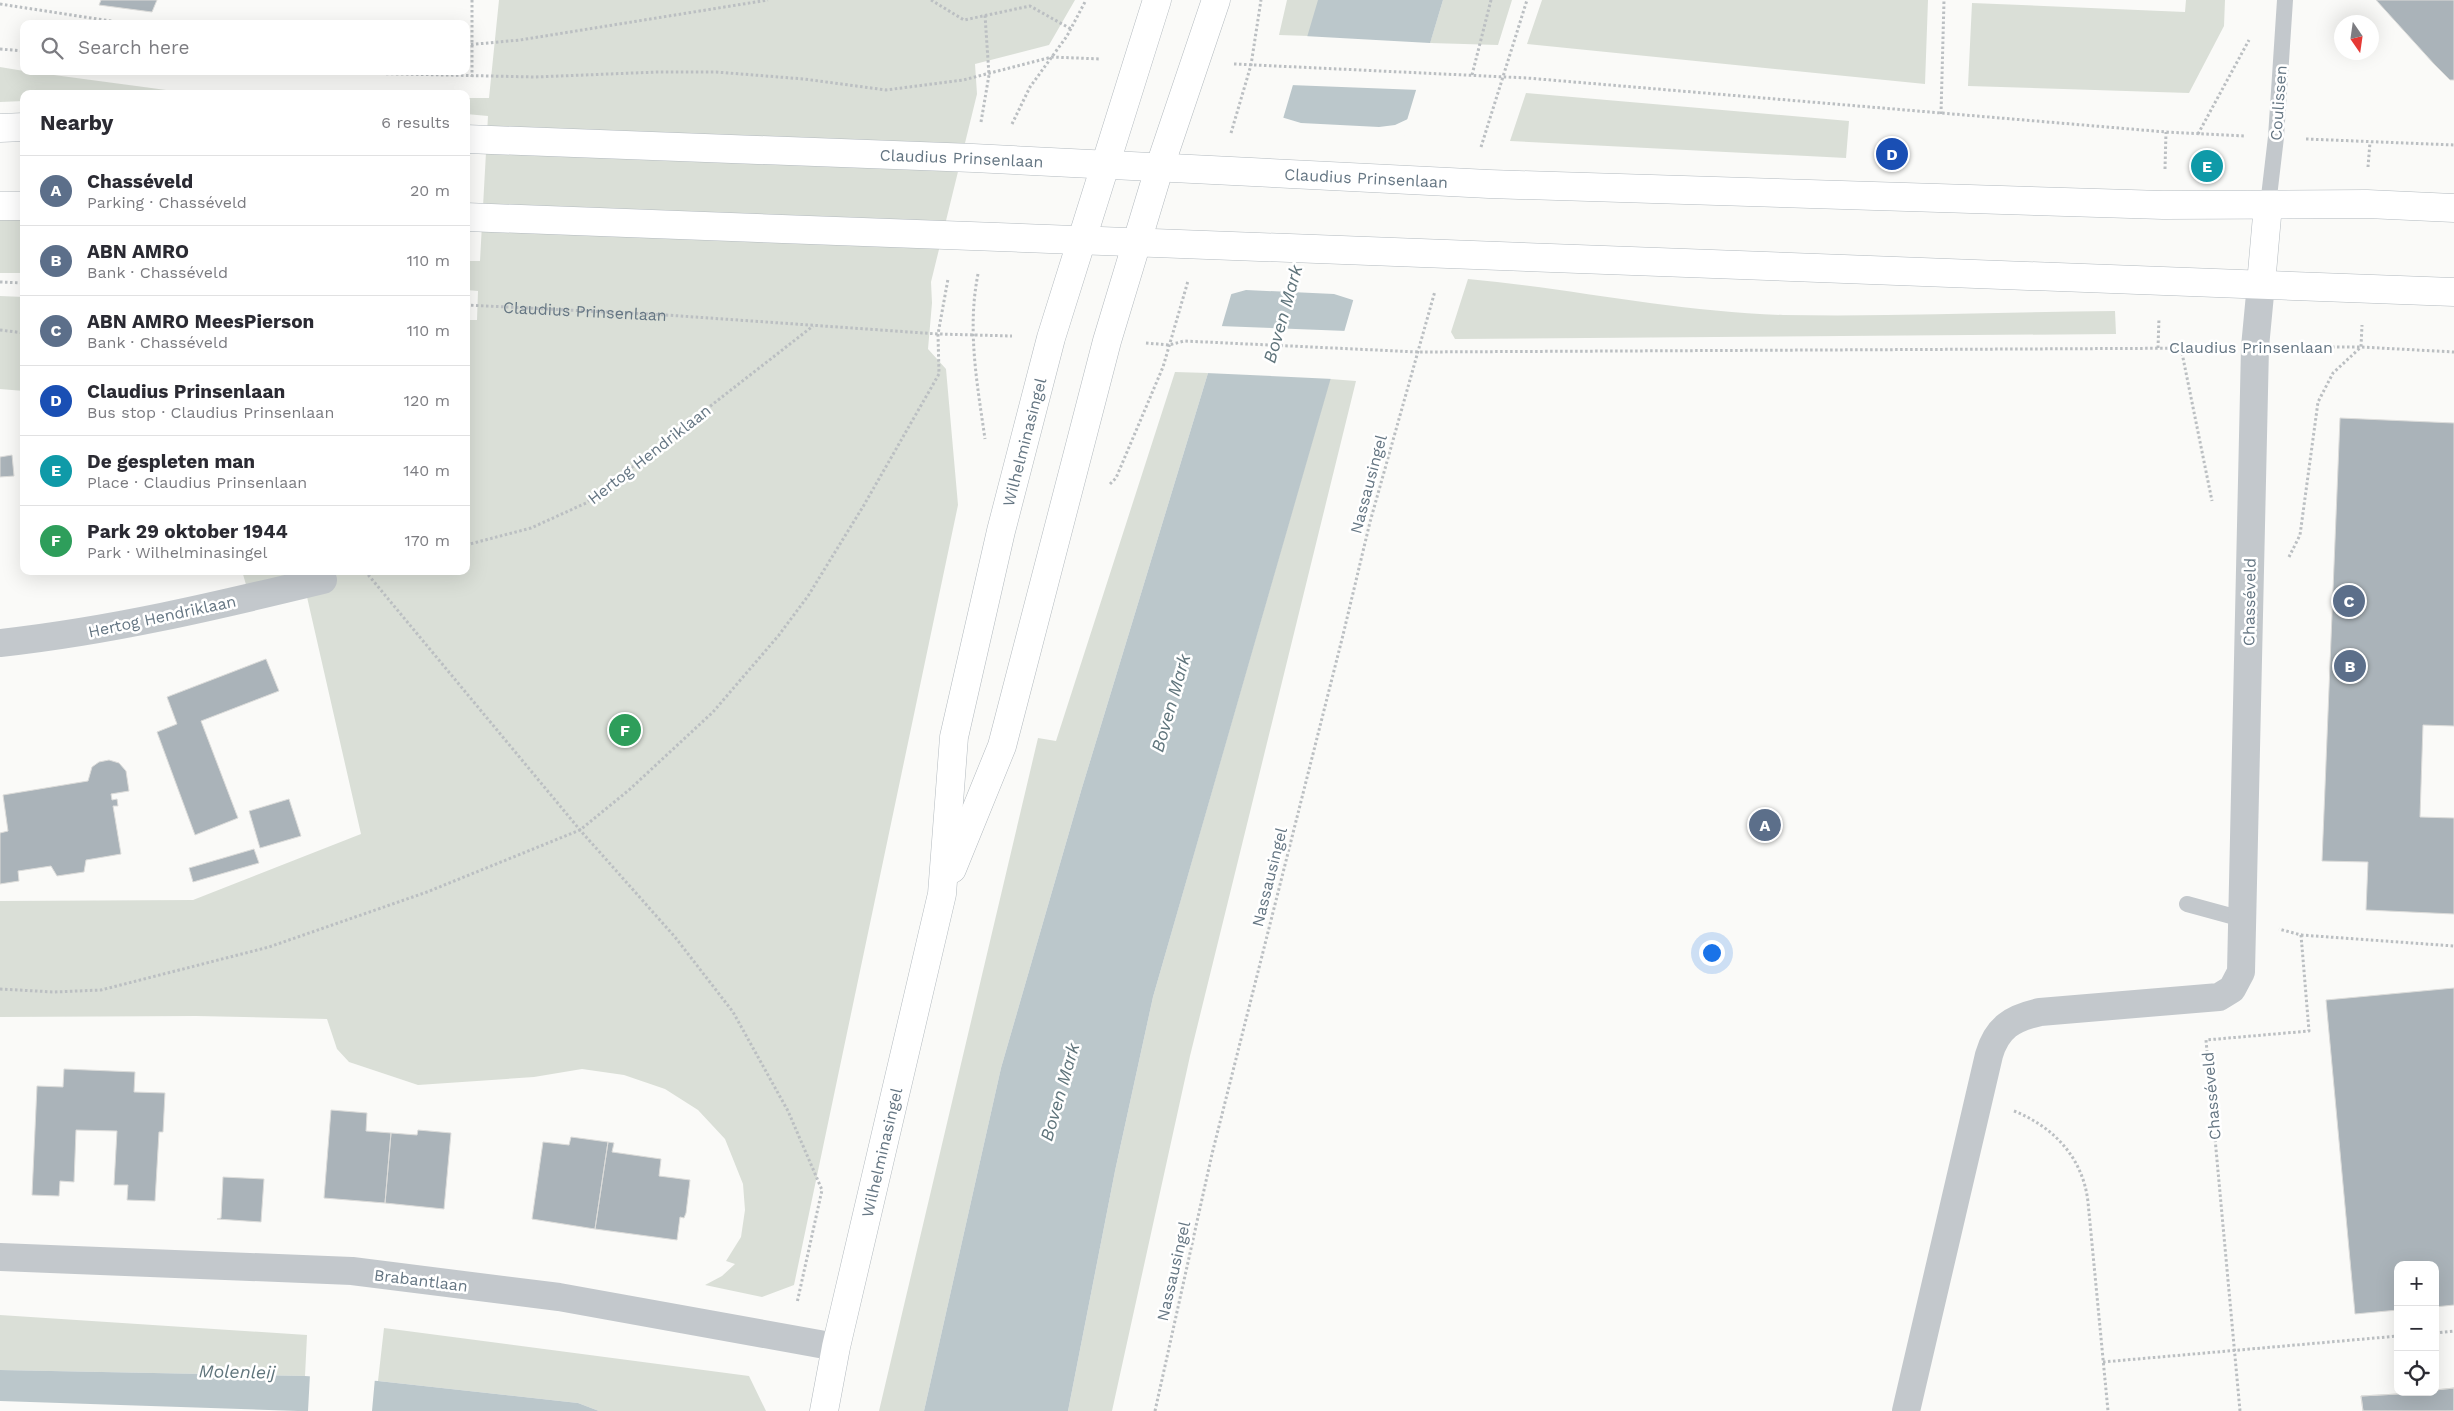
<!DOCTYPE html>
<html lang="en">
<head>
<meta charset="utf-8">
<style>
	:root { --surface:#fff; --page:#f7f7f7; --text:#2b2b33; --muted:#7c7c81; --line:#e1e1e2; --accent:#1a73e8 }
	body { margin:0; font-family:"Work Sans",sans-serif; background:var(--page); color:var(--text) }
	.controls { position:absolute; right:15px; bottom:15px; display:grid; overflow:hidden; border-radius:10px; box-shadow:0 5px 20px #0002 }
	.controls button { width:45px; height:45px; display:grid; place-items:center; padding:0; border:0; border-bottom:1px solid var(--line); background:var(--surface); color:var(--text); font:25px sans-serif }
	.compass { position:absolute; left:2334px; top:15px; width:45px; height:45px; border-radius:50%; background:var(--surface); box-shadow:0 5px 20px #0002; rotate:167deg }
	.you { position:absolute; left:1711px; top:952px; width:18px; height:18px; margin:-12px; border:4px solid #fff; border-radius:50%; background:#1a73e8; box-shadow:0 0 0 8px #1a73e833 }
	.badge { display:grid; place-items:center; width:32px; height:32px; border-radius:50%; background:var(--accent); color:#fff; font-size:16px; font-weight:700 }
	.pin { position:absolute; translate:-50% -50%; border:2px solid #fff; box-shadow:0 1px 5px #0006 }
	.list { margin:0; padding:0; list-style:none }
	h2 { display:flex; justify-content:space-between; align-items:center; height:65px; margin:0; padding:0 20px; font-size:21px }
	h2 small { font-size:16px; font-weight:400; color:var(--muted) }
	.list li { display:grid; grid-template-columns:32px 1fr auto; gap:15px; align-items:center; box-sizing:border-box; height:70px; padding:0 20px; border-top:1px solid var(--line) }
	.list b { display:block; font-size:19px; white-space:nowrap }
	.list p { margin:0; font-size:16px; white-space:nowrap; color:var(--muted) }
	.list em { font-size:16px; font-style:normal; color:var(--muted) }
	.icon { flex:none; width:28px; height:28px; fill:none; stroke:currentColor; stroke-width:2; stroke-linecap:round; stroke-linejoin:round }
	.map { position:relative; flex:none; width:2454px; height:1411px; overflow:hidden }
	.search { position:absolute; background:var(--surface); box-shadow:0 5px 20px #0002; left:20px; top:20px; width:450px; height:55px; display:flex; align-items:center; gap:12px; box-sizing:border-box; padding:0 18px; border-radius:10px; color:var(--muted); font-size:19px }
	.panel { position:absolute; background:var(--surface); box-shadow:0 5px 20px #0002; left:20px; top:90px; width:450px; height:485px; border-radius:10px }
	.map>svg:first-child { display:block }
	.green { fill:#dadfd7 }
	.water { fill:#bbc7cb }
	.pier { fill:#fafaf8 }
	.building { fill:#aab3b9; stroke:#dcdcda }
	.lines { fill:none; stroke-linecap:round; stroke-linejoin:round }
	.secondary-casing { stroke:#b3babf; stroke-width:29 }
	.path { stroke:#bbbfc2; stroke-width:3; stroke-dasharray:2.5 2.5; stroke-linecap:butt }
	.lane { stroke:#c3c8cc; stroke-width:16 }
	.street { stroke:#c3c8cc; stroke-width:28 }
	.secondary { stroke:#fff; stroke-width:28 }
	.labels { text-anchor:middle; stroke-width:5; stroke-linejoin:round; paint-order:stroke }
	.street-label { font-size:16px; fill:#657683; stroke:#fff }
	.water-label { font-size:18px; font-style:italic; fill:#60757c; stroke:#fff }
</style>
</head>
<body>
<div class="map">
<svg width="2454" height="1411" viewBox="0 0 2454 1411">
	<rect width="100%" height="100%" fill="#fafaf8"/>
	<path class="green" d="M499,0H1075L1049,45L975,64L977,94L931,282L932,303L928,349L946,369L958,505L794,1285L762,1297L705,1285L722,1276L735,1264L726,1261L741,1237L745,1210L743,1184L725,1139L698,1110L665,1089L624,1075L582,1069L534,1077L418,1085L349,1062L337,1049L327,1019L196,1016L0,1017V901L193,900L361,834L302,575L247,588L242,571H466V320H477L478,291L466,290V261H480L488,116L466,114V98H489Z
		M1287,0H1319L1309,36L1279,35Z
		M1443,0H1512L1498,45L1430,43Z
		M1542,0H1928L1925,84L1527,44Z
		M2186,0H2225L2224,26L2189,93L1968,86L1972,3L2185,12Z
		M0,67L24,71L196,94H24V101L0,102Z
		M1526,93L1849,121L1846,158L1510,141Z
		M0,220H24V273H0Z
		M1468,279C1574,289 1677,312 1783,315C1894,317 2005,312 2115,311L2116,334L1455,339L1451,332Z
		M0,296L24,297V391L0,389Z
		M1175,372L1208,373L1081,791L1001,1068L924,1411H879L1038,738L1056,741Z
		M1330,379L1356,381L1190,1056L1112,1411H1068L1115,1171L1153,997Z
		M0,1315L307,1335L305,1376L0,1370Z
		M384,1328L749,1376L766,1411H599L578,1403L378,1381Z"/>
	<path class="water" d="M1318,0H1443L1355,294L1153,997L1115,1171L1068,1411H924L1001,1068L1081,791L1208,373Z
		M0,1370L305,1376L378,1381L578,1403L599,1411H298L0,1401Z"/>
	<path class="pier" d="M1304,36L1430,43H1433L1419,90L1290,85Z
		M1281,117L1301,123L1379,127L1395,125L1410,118L1356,301L1334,294L1246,290L1228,295Z
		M1219,326L1347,331L1333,379L1206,373Z
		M310,1374L375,1378L372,1411H308Z"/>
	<path class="building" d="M101,0H157L152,12L99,5Z
		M2376,0H2454V80H2450L2434,64Z
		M2340,418L2454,423V726L2423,725L2420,817L2454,818V914L2366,910L2368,862L2322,861Z
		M12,455L14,476L0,477V457Z
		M266,659L279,691L201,721L238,818L195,835L157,732L177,724L167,697Z
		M109,760L119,763L126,771L129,791L111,794L112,800L117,799L118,806H113L121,854L86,860L84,872L57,876L51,866L18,871L19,881L0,884V833L8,831L3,795L88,781L92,767L99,762Z
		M289,799L301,836L260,848L249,811Z
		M254,849L259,863L193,882L189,868Z
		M2454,988V1305L2435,1307V1265H2398V1310L2355,1314L2326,1000Z
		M64,1069L135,1072L134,1092L165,1093L163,1132H159L155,1201L127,1200L128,1185H114L117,1131L76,1130L74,1182L60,1181L59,1196L32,1195L37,1086L63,1087Z
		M331,1110L367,1113L366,1131L391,1133L385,1203L324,1198Z
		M418,1130L451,1133L444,1209L385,1203L391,1133L417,1135Z
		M571,1137L608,1142L595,1229L532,1219L543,1142L569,1145Z
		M608,1142L614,1143L612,1152L661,1159L659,1176L690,1180L686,1213L684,1218L680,1217L677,1240L595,1229Z
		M223,1177L264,1179L261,1222L217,1219L221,1218Z
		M2454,1388V1411H2363L2361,1396L2435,1392V1390Z
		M2454,1388V1411H2363L2361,1396L2435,1392V1390Z"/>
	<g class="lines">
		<g class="secondary-casing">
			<g id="secondary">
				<path d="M0,128L24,127"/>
				<path id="s2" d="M466,139L973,158L1489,184L2163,205L2367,204L2454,208"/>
				<path d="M0,206H24"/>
				<path d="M466,217L2454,292"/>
				<path d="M2261,284L2268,205"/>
				<path d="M952,869L1002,746L1107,341L1159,169L1216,0"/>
				<path id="s3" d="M824,1411L836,1347L942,894L954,737L1001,531L1051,338L1157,0"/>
			</g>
		</g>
		<g class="path">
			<path d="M472,0V77"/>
			<path d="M931,0L964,20L1030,6L1071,29"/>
			<path d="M0,4L130,24"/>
			<path d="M466,45L520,40L768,0"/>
			<path d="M0,49L24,51"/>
			<path d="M1234,64L1527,78L2166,132L2245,136"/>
			<path d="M266,71L535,77L658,72H716L804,79L886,90L963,80L1052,57L1101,59"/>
			<path d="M1472,75L1491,0"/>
			<path d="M1941,114L1944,0"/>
			<path d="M981,122L989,75L985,15"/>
			<path d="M1012,124L1030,87L1067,36L1086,0"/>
			<path d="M1231,133L1251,65L1261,0"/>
			<path d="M2198,134L2249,40"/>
			<path d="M2306,139L2454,145"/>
			<path d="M1481,147L1527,0"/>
			<path d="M2368,167L2370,142"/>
			<path d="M2165,169L2166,132"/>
			<path d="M978,274C967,329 977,383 985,439"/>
			<path d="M0,282L24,283"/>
			<path id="s1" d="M466,305L666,315L938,334L1012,336"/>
			<path d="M0,330L24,333"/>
			<path d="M1146,343L1169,345L1184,341L1418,352L2219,348"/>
			<path d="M2292,347H2361L2454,352"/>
			<path d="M2158,348L2159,318"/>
			<path d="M2181,348L2212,501"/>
			<path d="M1110,484L1116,478L1163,367L1188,281"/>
			<path d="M466,545L531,528L586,503L813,326"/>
			<path d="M2289,557L2300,535L2318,402L2333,373L2361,347L2362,325"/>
			<path d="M365,571L580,830L675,937L733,1012L788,1111L822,1190L797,1303"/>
			<path d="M2301,935L2454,946"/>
			<path d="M0,989L54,992L101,990L269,947L427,892L580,830L629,790L713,712L779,635L808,596L864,505L939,374L938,334L948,279"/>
			<path d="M2014,1111C2054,1127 2083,1158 2088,1202L2108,1411"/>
			<path d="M2435,1333L2454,1331"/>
			<path d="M2103,1362L2398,1336"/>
			<path d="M1155,1411L1212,1154L1343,635L1370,522L1435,291"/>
			<path d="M2240,1411L2206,1040L2309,1031L2301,935L2279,929"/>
		</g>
		<path class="lane" d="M2268,205L2276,137L2285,0
			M2187,904L2242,919"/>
		<path class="street" d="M0,643C110,631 216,606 323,580
			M0,1257L352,1271L559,1297L836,1347
			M1906,1411L1989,1055C1997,1027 2013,1018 2040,1012L2219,997L2232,989L2241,972L2255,347L2261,284"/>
		<use href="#secondary" class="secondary"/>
	</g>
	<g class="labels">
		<g class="street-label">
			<text transform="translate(2278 103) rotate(-86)" y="6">Coulissen</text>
			<text dy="6" stroke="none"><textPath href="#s2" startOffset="496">Claudius Prinsenlaan</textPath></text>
			<text dy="6" stroke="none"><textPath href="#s2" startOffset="901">Claudius Prinsenlaan</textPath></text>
			<text dy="6" stroke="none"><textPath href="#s1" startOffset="119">Claudius Prinsenlaan</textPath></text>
			<text x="2251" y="353">Claudius Prinsenlaan</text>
			<text dy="6" stroke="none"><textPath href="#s3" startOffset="991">Wilhelminasingel</textPath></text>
			<text transform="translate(649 454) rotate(-38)" y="6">Hertog Hendriklaan</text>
			<text transform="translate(1368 484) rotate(-75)" y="6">Nassausingel</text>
			<text transform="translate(2249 602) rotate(-89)" y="6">Chasséveld</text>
			<text transform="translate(162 616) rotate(-12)" y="6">Hertog Hendriklaan</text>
			<text transform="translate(1269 877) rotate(-76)" y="6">Nassausingel</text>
			<text transform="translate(2211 1096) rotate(-95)" y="6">Chasséveld</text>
			<text dy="6" stroke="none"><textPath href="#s3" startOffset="265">Wilhelminasingel</textPath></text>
			<text transform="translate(1173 1271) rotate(-77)" y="6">Nassausingel</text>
			<text transform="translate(421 1280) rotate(7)" y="6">Brabantlaan</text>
		</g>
		<g class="water-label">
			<text transform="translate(1283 314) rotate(-74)" y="6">Boven Mark</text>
			<text transform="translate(1171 703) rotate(-74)" y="6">Boven Mark</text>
			<text transform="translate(1060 1092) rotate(-74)" y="6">Boven Mark</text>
			<text transform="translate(237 1372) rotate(1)" y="6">Molenleij</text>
		</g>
	</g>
</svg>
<div class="controls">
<button>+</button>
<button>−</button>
<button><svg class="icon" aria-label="locate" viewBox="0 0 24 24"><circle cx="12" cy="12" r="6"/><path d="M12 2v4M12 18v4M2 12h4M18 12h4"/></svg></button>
</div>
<svg class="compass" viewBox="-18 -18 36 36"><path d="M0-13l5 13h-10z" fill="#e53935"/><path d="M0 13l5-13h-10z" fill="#7c7c81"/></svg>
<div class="you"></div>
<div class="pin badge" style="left:1765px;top:825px;background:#5c6f8a">A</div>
<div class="pin badge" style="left:2350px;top:666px;background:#5c6f8a">B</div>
<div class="pin badge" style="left:2349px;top:601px;background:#5c6f8a">C</div>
<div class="pin badge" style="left:1892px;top:154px;background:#1a4fb4">D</div>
<div class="pin badge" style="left:2207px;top:166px;background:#0f9aa8">E</div>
<div class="pin badge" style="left:625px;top:730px;background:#2e9e5b">F</div>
<div class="search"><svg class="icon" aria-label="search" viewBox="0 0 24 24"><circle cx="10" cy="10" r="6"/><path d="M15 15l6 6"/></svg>Search here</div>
<section class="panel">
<h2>Nearby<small>6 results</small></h2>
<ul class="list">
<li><span class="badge" style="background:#5c6f8a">A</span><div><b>Chasséveld</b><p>Parking · Chasséveld</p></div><em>20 m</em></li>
<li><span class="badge" style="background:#5c6f8a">B</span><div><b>ABN AMRO</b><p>Bank · Chasséveld</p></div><em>110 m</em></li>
<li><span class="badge" style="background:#5c6f8a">C</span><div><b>ABN AMRO MeesPierson</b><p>Bank · Chasséveld</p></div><em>110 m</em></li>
<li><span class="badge" style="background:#1a4fb4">D</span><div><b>Claudius Prinsenlaan</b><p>Bus stop · Claudius Prinsenlaan</p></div><em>120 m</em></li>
<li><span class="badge" style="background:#0f9aa8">E</span><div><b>De gespleten man</b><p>Place · Claudius Prinsenlaan</p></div><em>140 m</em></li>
<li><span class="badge" style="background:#2e9e5b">F</span><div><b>Park 29 oktober 1944</b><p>Park · Wilhelminasingel</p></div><em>170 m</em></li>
</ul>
</section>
</div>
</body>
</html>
